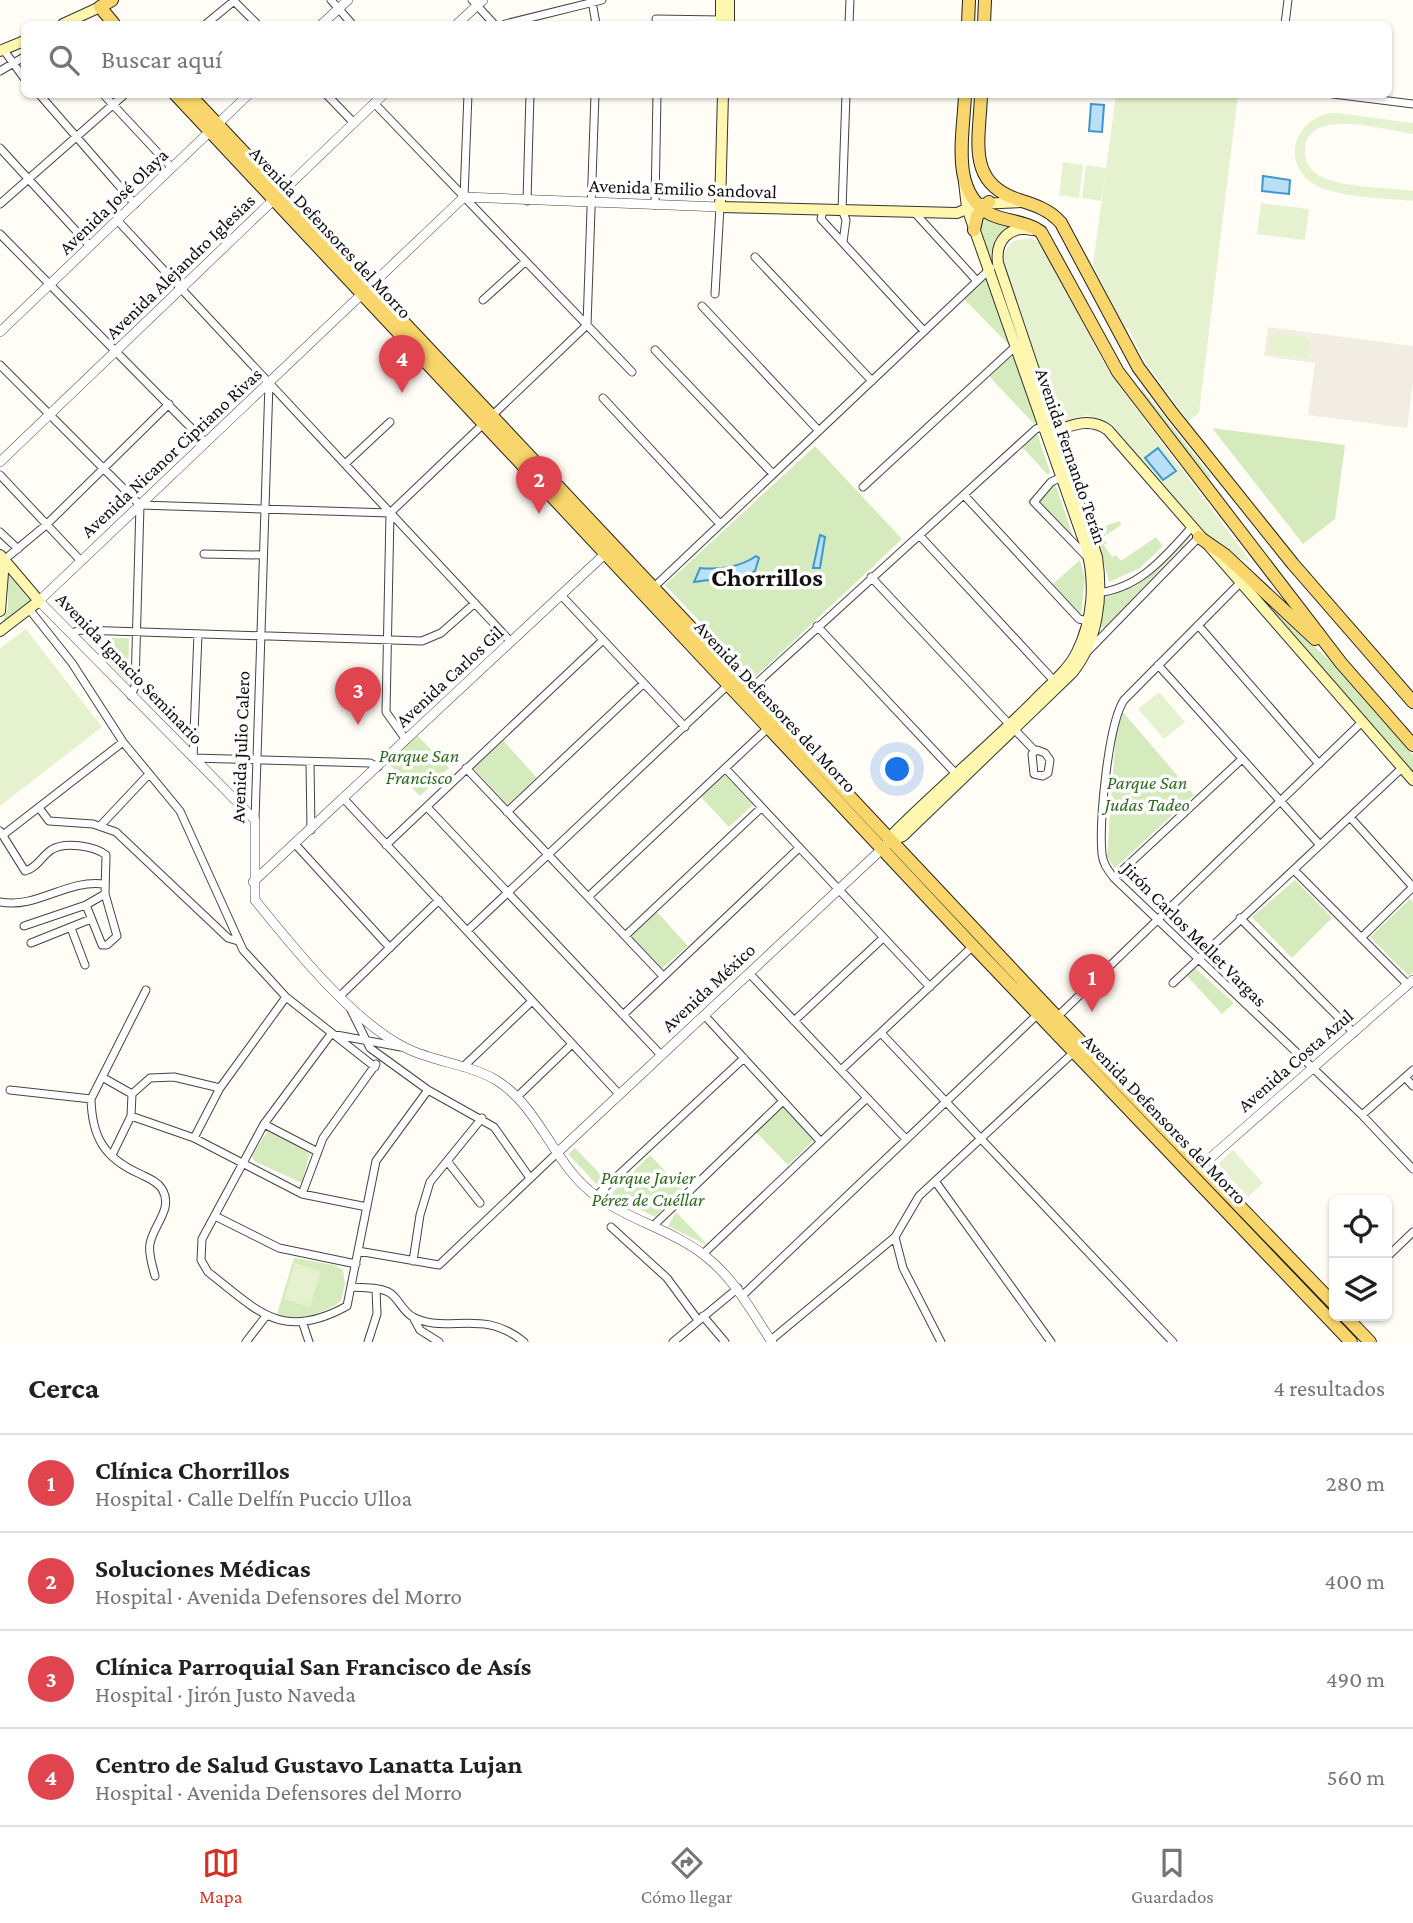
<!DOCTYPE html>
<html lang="es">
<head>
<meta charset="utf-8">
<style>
	:root { --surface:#fff; --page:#f6f6f6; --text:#202124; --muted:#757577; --line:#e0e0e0; --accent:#d93025 }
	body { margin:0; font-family:"Crimson Pro",serif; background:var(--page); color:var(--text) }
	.controls { position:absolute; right:21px; bottom:21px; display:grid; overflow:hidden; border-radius:10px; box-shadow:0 2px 5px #0004 }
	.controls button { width:63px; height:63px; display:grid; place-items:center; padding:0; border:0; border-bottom:2px solid var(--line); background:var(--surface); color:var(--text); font:35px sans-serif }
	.you { position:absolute; left:898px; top:770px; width:24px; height:24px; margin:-18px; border:5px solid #fff; border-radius:50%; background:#1a73e8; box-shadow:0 0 0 10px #1a73e833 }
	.badge { display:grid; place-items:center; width:46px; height:46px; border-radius:50%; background:var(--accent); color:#fff; font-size:23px; font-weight:700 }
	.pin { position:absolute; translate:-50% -58px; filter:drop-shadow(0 2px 4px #0008) }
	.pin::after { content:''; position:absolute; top:37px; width:24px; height:21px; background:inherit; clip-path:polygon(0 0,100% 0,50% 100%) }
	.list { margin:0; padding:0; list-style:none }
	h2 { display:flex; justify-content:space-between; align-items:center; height:91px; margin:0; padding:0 28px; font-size:30px }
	h2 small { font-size:23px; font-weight:400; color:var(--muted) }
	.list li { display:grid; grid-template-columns:46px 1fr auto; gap:21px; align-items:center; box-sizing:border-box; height:98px; padding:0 28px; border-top:2px solid var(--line) }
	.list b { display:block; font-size:26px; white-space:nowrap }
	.list p { margin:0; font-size:23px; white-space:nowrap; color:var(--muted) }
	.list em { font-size:23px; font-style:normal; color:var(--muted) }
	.icon { flex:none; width:38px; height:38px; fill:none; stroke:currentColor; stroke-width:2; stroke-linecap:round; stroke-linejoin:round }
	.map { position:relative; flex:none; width:1413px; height:1342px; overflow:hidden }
	.search { position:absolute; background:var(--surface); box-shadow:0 2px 5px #0004; left:21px; right:21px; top:21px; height:77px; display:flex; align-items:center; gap:18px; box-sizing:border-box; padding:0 24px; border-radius:10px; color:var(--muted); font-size:26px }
	.sheet { height:483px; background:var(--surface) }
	nav { display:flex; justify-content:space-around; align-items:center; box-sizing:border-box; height:98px; border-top:2px solid var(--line); background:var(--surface); font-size:19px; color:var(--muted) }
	nav a { display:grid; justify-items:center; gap:4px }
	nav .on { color:var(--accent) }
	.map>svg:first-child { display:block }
	.green { fill:#d5ebbd }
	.pitch { fill:#e6f2cf }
	.plaza { fill:#f1ede2; fill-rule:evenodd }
	.water { fill:#b9e0f7; stroke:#3f96cf; stroke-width:2 }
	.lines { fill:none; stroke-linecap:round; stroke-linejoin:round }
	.minor-casing { stroke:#444; stroke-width:9 }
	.tertiary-casing { stroke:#444; stroke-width:10 }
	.secondary-casing { stroke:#333; stroke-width:12 }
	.primary-casing { stroke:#222; stroke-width:14 }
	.minor { stroke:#fff; stroke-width:7 }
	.tertiary { stroke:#fff; stroke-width:9 }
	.secondary { stroke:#fff6b0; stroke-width:10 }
	.primary { stroke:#f9d66b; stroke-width:12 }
	.labels { text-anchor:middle; stroke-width:7; stroke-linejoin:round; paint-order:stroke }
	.street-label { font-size:19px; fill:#111; stroke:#fff }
	.park-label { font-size:19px; font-style:italic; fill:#2f6b1f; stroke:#fff }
	.district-label { font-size:26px; font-weight:bold; fill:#111; stroke:#fff }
</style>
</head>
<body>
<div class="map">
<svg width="1413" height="1342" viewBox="0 0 1413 1342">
	<rect width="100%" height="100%" fill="#fffdf5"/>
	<path class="green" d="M982,213L1018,226C998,232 993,242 990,262L977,225Z
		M987,275L1011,347L963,298Z
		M1013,352L1039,421L1034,424L988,375Z
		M1142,389L1211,476L1209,479L1139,390Z
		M1212,428L1345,445L1335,519L1303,544Z
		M1037,433L1050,472L1048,475L1022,447Z
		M815,446L902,539L754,678L665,585Z
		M1053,477L1079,554L1027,502Z
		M1120,521L1121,525L1103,537L1107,543L1104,545L1112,557L1116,555L1121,561L1156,537L1163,546L1140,568L1109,582L1095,529Z
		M1187,536L1190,538L1105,627H1098L1106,595L1153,573Z
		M1080,560L1085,578L1081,615L1053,584Z
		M8,574L32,603L0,627L8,609Z
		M1250,588L1328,659L1413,755V771Z
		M87,638H129L128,683Z
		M1122,711L1194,795L1115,868L1107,857L1116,733Z
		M417,735L449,768L420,796L388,763Z
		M502,739L537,778L508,805L472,767Z
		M723,773L753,805L729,827L699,795Z
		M1295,880L1332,918L1292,958L1252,917Z
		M1410,899L1413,902V972L1409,976L1370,937Z
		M657,912L688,946L661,969L631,936Z
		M1195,968L1234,1003L1222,1014L1187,976Z
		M782,1106L814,1140L788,1165L755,1131Z
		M268,1131L308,1149L309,1155L302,1183L254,1161L252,1155Z
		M575,1148L607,1181L600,1188L568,1154Z
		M650,1155L682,1189L655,1217L611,1194Z
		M676,1212L706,1243L705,1244L668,1226Z
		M294,1258L334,1265L343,1270L345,1284L341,1301C322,1315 299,1321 276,1317Z"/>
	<path class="pitch" d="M1116,95H1238L1199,413L1188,421L1146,363L1128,328H1124L1093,265Z
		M1338,113L1413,123V134C1385,130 1305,106 1305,151C1304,162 1312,173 1322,177C1344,188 1388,187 1413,191V201C1386,198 1334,198 1312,183C1278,160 1299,111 1338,113Z
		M1063,162L1083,165L1079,198L1059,195Z
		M1086,165L1106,168L1101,201L1082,198Z
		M1261,203L1309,209L1305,240L1257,234Z
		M1031,238L1045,246L1101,358L1117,383L1251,562L1232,556L1189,518L1112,424L1087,415L1056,423L1003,260L1005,251L1013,241Z
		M1270,333L1311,338L1308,359L1267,354Z
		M26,629L102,727L0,806V648Z
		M1159,692L1185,722L1164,739L1138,709Z
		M1233,1150L1263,1183L1248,1197L1218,1164Z
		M295,1263L321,1271L310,1307L284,1299Z"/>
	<path class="plaza" d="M1268,327L1413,346V381L1407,428L1308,415L1315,363L1264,356ZM1270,333L1311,338L1308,359L1268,354Z"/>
	<path class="water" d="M1091,104L1104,105L1102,132L1089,131Z
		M1263,176L1290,180L1289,194L1262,191Z
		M1158,448L1176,471L1163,480L1145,458Z
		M820,535L825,537L820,568H813Z
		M756,556L759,558L755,571L724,588L708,580L694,582L700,568C718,570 741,567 756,556Z"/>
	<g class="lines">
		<g class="minor-casing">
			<path id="minor" d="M233,0L257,24
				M331,0L352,24
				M472,0L494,24
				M592,1L596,24
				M656,19L721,20
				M206,24L235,0
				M505,24L602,0
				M849,24L850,0
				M1285,24L1288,0
				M3,49L24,78
				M0,71L24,57
				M39,94L135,204
				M103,94L172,168
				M326,94L354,123
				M1333,94L1413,104
				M375,104L632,372
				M0,148L90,246
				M464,197L468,94
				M527,201L530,94
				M0,204L125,94
				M655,205L657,94
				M823,210L821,219L924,331
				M914,212L977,281
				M117,220L511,642
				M0,234L206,443
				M843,242L846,220L842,210L846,94
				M755,257L872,381
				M715,294L720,207
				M483,300L525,262
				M702,306L819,431
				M655,350L773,474
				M0,365L140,505
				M603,398L720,524
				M345,464L390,422
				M0,475L81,561
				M1062,477L1051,482L1034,502L1089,559
				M863,487L1018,344
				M964,495L1079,619L1088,621
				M140,505L390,513
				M0,532L18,549
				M920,536L1057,684
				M204,554L262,555
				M4,560L46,525L169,404
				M871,577L1010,725
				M1239,584L1124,700C1108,724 1099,823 1102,854C1103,864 1108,870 1114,878L1362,1115L1413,1169
				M654,587L991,268
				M1096,593C1139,589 1164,558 1191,528
				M561,595L685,727
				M29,609L72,663L123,742L180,811L243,950L286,997L375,1067
				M1198,625L1319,764
				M817,626L958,776
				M71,633L81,630L422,641L441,633L475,603
				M198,634L193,758L370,763L378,767
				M1088,651L1199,537
				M1158,665L1320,845
				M747,692L1036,429L1046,425
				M131,696L135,686L140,505
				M1016,731L1035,751
				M406,740L386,712L390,513L587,325L595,94
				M1037,750L1045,753L1050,760L1048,773L1043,776L1034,774L1032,754Z
				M310,762L311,830
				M466,768L662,975
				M725,768L930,987
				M344,799L619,1094
				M427,807L661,1055
				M40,809L49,821L93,824L116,832L228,938L238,941
				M507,812L644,683
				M1350,817L1413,887
				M255,820L269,383
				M101,825L149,774
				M0,831L25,871C37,868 41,857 51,850C65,841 94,846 106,855L105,894L117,936L107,945H102L86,905
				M3,835L123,742
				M295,844L390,948
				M386,845L603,640
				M1294,870L1408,985
				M1114,878L1242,759
				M588,897L769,727
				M0,902C37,909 67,879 104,884
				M1240,918L1354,1033
				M24,926L86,905L105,894
				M71,928L85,965
				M467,931L729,684
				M625,936L761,808
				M1361,938L1413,887
				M31,943L91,919
				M749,973L905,1138
				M1173,983L1402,768
				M146,990L91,1099C92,1137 104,1158 140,1174C148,1178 157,1181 162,1189C174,1209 153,1225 150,1244C148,1254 153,1267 155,1276
				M340,996L439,900
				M350,1008L370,1048L428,1090L494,1127L530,1178
				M623,1015L799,848
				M704,1015L821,1142
				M1057,1017L1361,723
				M794,1021L882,939
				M881,1033L1173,1342
				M401,1047L331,1034L264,1124L202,1239L201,1260L208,1272C258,1311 282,1342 347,1306L376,1161L428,1090
				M463,1067L532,1001
				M841,1070L973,946
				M102,1077L132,1094
				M1405,1077L1413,1086
				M10,1090L91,1099
				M517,1097L572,1044
				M1362,1115L1413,1070
				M131,1116L194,1138L302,1194L367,1207
				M264,1124L316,1151
				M194,1138L220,1088L286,997
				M112,1155L131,1116L132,1094L150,1078L174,1077L220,1088
				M447,1161L480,1203
				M935,1181L1051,1342
				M302,1194L323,1138L376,1064
				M596,1196L744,1058
				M215,1216L279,1248L356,1264
				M653,1226L783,1101
				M611,1227L667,1278L698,1320
				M895,1237L903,1268L941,1342
				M358,1251L439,1265L557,1153
				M703,1254L867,1098
				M1387,1257L1413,1232
				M413,1261L420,1215L430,1182L482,1118
				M352,1287C363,1288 381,1287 390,1293C399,1299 403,1312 413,1317C447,1335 482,1307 524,1342
				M744,1294L1038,1014
				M703,1316L725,1342
				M413,1317L420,1330L439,1342
				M303,1324L309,1342
				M771,1340L895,1237L919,1196L1075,1051
				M246,1342L266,1316
				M368,1342L377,1314L376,1290
				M673,1342L738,1288"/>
		</g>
		<g class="tertiary-casing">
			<path id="tertiary" d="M322,24L348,0
				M457,24L483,0
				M720,207L464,197L39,601L255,820V900C292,946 353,1022 406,1048C434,1062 469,1064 496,1080C540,1107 554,1166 596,1196C629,1220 672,1230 704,1255C735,1279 751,1311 772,1342
				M0,332L249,94
				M0,462L384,94
				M253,882L606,553
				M557,1153L883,848
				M1200,1167L1413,980"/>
		</g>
		<g class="secondary-casing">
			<path id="secondary" d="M63,24L100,7
				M721,24V0
				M729,24V0
				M0,51L24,41
				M723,94L720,207L957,213L978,204L1022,202
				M1050,433C1070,426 1089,416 1108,430L1413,780
				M0,555L39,601L0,631
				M0,611L4,560
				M891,840L903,836L1072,673C1098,641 1103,597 1097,557L998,263C995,241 1009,225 1032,230
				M888,843L893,834C939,788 989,746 1034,701C1048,686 1068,671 1077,652C1093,620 1096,582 1086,547L967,208L964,182"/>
		</g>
		<g class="primary-casing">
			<path id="primary" d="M112,0L100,7L114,24
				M968,24L969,0
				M984,24L985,0
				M175,94L973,946L1351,1342
				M189,94L1057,1017L1334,1304
				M965,94C964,133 949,191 990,214C1007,222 1026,221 1041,232L1118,372L1341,663L1413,745
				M981,94C980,139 965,183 1019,200C1035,205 1050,210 1061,223L1138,367L1172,413L1293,564L1413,702
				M974,230L977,216L989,202
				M1199,537L1225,555L1315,639
				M1345,1316L1370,1342"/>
		</g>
		<use href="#minor" class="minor"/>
		<use href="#tertiary" class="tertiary"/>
		<use href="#secondary" class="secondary"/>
		<use href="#primary" class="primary"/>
	</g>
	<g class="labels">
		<g class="street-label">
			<text transform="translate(683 188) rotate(2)" y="7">Avenida Emilio Sandoval</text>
			<text transform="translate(113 201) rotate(-44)" y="7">Avenida José Olaya</text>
			<text transform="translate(331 232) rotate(47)" y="7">Avenida Defensores del Morro</text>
			<text transform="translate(180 266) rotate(-44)" y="7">Avenida Alejandro Iglesias</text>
			<text transform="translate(171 452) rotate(-43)" y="7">Avenida Nicanor Cipriano Rivas</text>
			<text transform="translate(1072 456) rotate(71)" y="7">Avenida Fernando Terán</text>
			<text transform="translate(130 668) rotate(46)" y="7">Avenida Ignacio Seminario</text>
			<text transform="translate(449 676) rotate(-43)" y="7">Avenida Carlos Gil</text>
			<text transform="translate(776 706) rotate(47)" y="7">Avenida Defensores del Morro</text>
			<text transform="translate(240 747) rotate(-88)" y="7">Avenida Julio Calero</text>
			<text transform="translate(1195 934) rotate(45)" y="7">Jirón Carlos Mellet Vargas</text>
			<text transform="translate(708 987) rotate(-43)" y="7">Avenida México</text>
			<text transform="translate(1295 1060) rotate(-41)" y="7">Avenida Costa Azul</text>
			<text transform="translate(1165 1119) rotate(46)" y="7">Avenida Defensores del Morro</text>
		</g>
		<g class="park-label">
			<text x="419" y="762">Parque San<tspan x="419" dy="22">Francisco</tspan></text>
			<text x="1147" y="789">Parque San<tspan x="1147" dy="22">Judas Tadeo</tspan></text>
			<text x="648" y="1184">Parque Javier<tspan x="648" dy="22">Pérez de Cuéllar</tspan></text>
		</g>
		<g class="district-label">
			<text x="767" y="586">Chorrillos</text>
		</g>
	</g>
</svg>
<div class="controls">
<button><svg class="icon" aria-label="locate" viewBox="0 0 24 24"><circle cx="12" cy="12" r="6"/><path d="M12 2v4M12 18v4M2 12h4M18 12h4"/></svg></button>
<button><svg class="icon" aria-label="layers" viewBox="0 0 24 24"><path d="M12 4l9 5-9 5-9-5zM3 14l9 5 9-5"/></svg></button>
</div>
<div class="you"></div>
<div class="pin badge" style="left:1092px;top:1012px;background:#e0444e">1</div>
<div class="pin badge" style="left:539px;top:514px;background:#e0444e">2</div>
<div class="pin badge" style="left:358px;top:725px;background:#e0444e">3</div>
<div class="pin badge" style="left:402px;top:393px;background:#e0444e">4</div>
<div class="search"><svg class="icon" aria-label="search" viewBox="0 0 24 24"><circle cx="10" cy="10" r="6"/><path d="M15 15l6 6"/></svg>Buscar aquí</div>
</div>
<section class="sheet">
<h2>Cerca<small>4 resultados</small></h2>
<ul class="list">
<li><span class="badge" style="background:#e0444e">1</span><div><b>Clínica Chorrillos</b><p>Hospital · Calle Delfín Puccio Ulloa</p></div><em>280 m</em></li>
<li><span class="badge" style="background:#e0444e">2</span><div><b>Soluciones Médicas</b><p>Hospital · Avenida Defensores del Morro</p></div><em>400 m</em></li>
<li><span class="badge" style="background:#e0444e">3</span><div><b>Clínica Parroquial San Francisco de Asís</b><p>Hospital · Jirón Justo Naveda</p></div><em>490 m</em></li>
<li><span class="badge" style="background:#e0444e">4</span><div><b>Centro de Salud Gustavo Lanatta Lujan</b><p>Hospital · Avenida Defensores del Morro</p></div><em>560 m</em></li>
</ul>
</section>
<nav>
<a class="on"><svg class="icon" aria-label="map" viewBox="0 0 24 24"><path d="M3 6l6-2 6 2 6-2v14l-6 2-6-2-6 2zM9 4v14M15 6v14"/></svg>Mapa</a>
<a><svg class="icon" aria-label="directions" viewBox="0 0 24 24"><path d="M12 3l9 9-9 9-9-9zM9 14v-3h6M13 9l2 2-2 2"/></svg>Cómo llegar</a>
<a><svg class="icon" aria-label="saved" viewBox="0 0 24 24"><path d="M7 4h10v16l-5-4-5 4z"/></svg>Guardados</a>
</nav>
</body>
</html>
